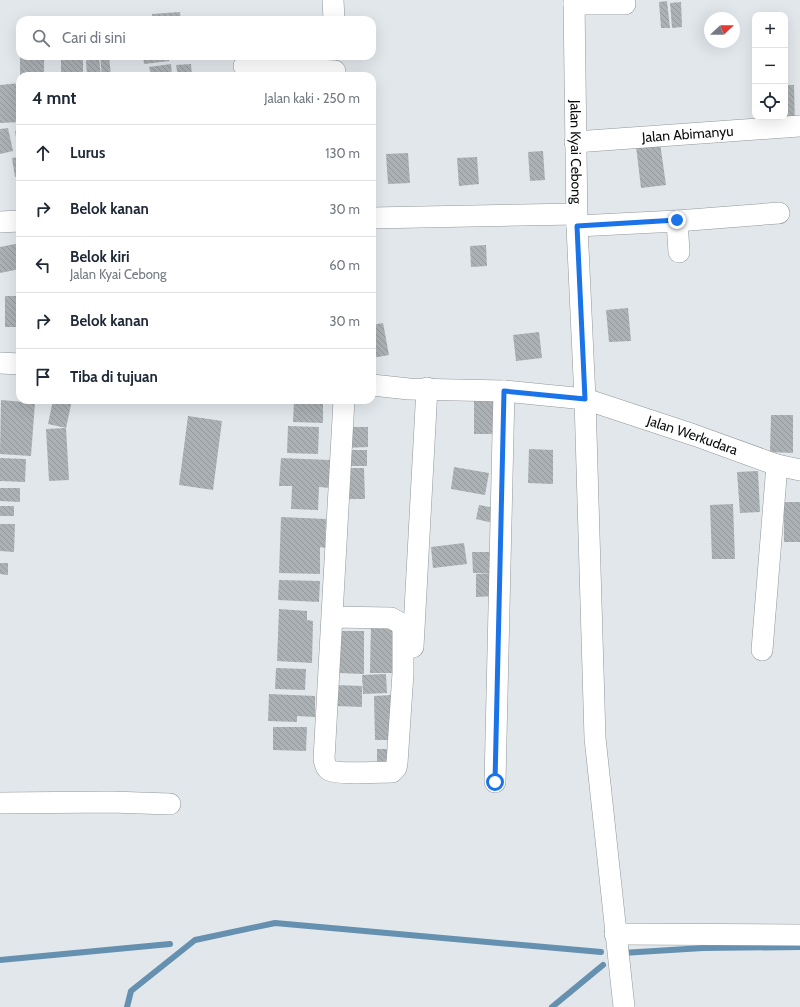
<!DOCTYPE html>
<html lang="id">
<head>
<meta charset="utf-8">
<style>
	:root { --surface:#fff; --page:#f2f2f3; --text:#1f2937; --muted:#747a83; --line:#e0e1e3 }
	body { margin:0; font-family:Cabin,sans-serif; background:var(--page); color:var(--text) }
	.controls { position:absolute; right:12px; top:12px; display:grid; overflow:hidden; border-radius:8px; box-shadow:0 4px 16px #0002 }
	.controls button { width:36px; height:36px; display:grid; place-items:center; padding:0; border:0; border-bottom:1px solid var(--line); background:var(--surface); color:var(--text); font:20px sans-serif }
	.compass { position:absolute; left:704px; top:12px; width:36px; height:36px; border-radius:50%; background:var(--surface); box-shadow:0 4px 16px #0002; rotate:68deg }
	.stop { position:absolute; width:12px; height:12px; margin:-9px; border:3px solid #1a73e8; border-radius:50%; background:#fff }
	.stop.end { background:#1a73e8; border-color:#fff; box-shadow:0 1px 4px #0008 }
	.list { margin:0; padding:0; list-style:none }
	h2 { display:flex; justify-content:space-between; align-items:center; height:52px; margin:0; padding:0 16px; font-size:17px }
	h2 small { font-size:13px; font-weight:400; color:var(--muted) }
	.list li { display:grid; grid-template-columns:26px 1fr auto; gap:12px; align-items:center; box-sizing:border-box; height:56px; padding:0 16px; border-top:1px solid var(--line) }
	.list b { display:block; font-size:15px; white-space:nowrap }
	.list p { margin:0; font-size:13px; white-space:nowrap; color:var(--muted) }
	.list em { font-size:13px; font-style:normal; color:var(--muted) }
	.icon { flex:none; width:22px; height:22px; fill:none; stroke:currentColor; stroke-width:2; stroke-linecap:round; stroke-linejoin:round }
	.map { position:relative; flex:none; width:800px; height:1007px; overflow:hidden }
	.search { position:absolute; background:var(--surface); box-shadow:0 4px 16px #0002; left:16px; top:16px; width:360px; height:44px; display:flex; align-items:center; gap:10px; box-sizing:border-box; padding:0 14px; border-radius:12px; color:var(--muted); font-size:15px }
	.panel { position:absolute; background:var(--surface); box-shadow:0 4px 16px #0002; left:16px; top:72px; width:360px; height:332px; border-radius:12px }
	.map>svg:first-child { display:block }
	.lines { fill:none; stroke-linecap:round; stroke-linejoin:round }
	.stream { stroke:#6590af; stroke-width:6 }
	.building { fill:url(#building-back-hatch) }
	.minor-casing { stroke:#91979b; stroke-width:22 }
	.minor { stroke:#fff; stroke-width:21 }
	.route { stroke:#1a73e8; stroke-width:5 }
	.labels { text-anchor:middle; stroke-width:3.5; stroke-linejoin:round; paint-order:stroke }
	.street-label { font-size:14px; fill:#0a0c0d; stroke:#eff4f9 }
</style>
</head>
<body>
<div class="map">
<svg width="800" height="1007" viewBox="0 0 800 1007">
	<defs>
		<pattern id="building-back-hatch" width="6" height="6" patternUnits="userSpaceOnUse"><rect width="6" height="6" fill="#abb1b5"/><path d="M-1 5l2 2M0 0l6 6M5-1l2 2" fill="none" stroke="#92979a"/></pattern>
	</defs>
	<rect width="100%" height="100%" fill="#e1e7eb"/>
	<g class="lines">
		<path class="stream" d="M622,953L703,948L800,947
			M0,960L170,944
			M127,1007L131,991L195,940L275,923L601,952
			M552,1007L603,965"/>
	</g>
	<path class="building" d="M667,1L670,28H661L659,2Z
		M681,2L682,27L672,28L670,3Z
		M180,12L181,20H153L152,14Z
		M20,56H44V75L20,76Z
		M61,56H83V76H61Z
		M100,56H109L111,76H102Z
		M143,56H169V61L144,64Z
		M99,58L101,76H87L86,59Z
		M171,64L172,76H151L149,67Z
		M191,64L192,76H178L176,65Z
		M20,83V122L0,123V85Z
		M785,85H794L795,125L775,126L774,117H785Z
		M8,128L13,151L0,154V129Z
		M20,130V154L19,155L15,131Z
		M660,143L666,185L641,188L636,146Z
		M543,151L545,180L530,181L528,152Z
		M408,153L410,183L388,184L386,154Z
		M20,157V176L15,177L12,158Z
		M477,157L479,184L459,186L457,158Z
		M20,243V269L0,273V247Z
		M486,245L487,266L471,267L470,246Z
		M372,258H374L375,282L372,283Z
		M5,296H20V327H5Z
		M628,308L631,341L609,342L606,310Z
		M383,323L389,355L372,358V325Z
		M539,332L542,358L516,361L513,335Z
		M474,399H500L501,434H474Z
		M1,400L35,403L31,456L0,454Z
		M53,400H72L66,428L48,424Z
		M294,401L323,402V423L293,422Z
		M771,415H793V453L770,452Z
		M188,416L222,421L213,490L179,485Z
		M288,426L319,427L318,454L287,453Z
		M345,427H368V447L345,448Z
		M66,428L69,480L49,481L46,429Z
		M529,449L553,450V484L528,483Z
		M344,450H367V466H344Z
		M0,458L26,459L25,482L0,481Z
		M281,458L330,460V488L319,487L318,510L291,509L292,486H279Z
		M454,467L489,473L485,495L451,489Z
		M345,468H364L365,499H345Z
		M758,471L760,512L740,513L737,472Z
		M0,488H20V502L0,501Z
		M784,502H800V542H784Z
		M733,504L735,559H712L710,505Z
		M479,505L500,509L497,524L476,519Z
		M0,506H14V516H0Z
		M281,517L326,519L325,548L320,547V574L279,573Z
		M0,524H15L14,552L0,551Z
		M464,543L467,564L433,568L431,547Z
		M472,552H499L495,596L476,597V574L492,573H473Z
		M0,563H8V575L0,574Z
		M279,580L320,581L319,602L278,600Z
		M279,609L307,611V620L313,621L312,663L277,661Z
		M371,622L394,623V673H370Z
		M339,631H364V674L339,673Z
		M276,668L306,669L305,690L275,689Z
		M386,674L387,693L363,694L362,675Z
		M336,685L362,686V707L336,706Z
		M269,694L315,696V717L297,716V722L268,721Z
		M392,695L394,740H375L374,696Z
		M273,727H307L306,751L273,750Z
		M377,749H394V767H377Z"/>
	<g class="lines">
		<g class="minor-casing">
			<g id="minor">
				<path d="M333,0L334,20"/>
				<path id="s1" d="M574,0L577,226L585,399L595,738L624,1007"/>
				<path d="M574,4H625"/>
				<path d="M244,66L335,71"/>
				<path id="s2" d="M575,142L800,126"/>
				<path d="M372,218L576,214"/>
				<path d="M677,221L779,213"/>
				<path d="M0,222L20,221"/>
				<path d="M577,226L677,221L679,252"/>
				<path d="M0,363L20,364"/>
				<path id="s3" d="M372,385L409,389L504,391L585,399L694,435L777,465L800,470"/>
				<path d="M332,617L391,618L400,623L403,629V673L397,763L396,768L392,772C379,772 338,775 329,770C325,767 325,763 324,759L344,400"/>
				<path d="M413,647L427,388"/>
				<path d="M762,650L777,465"/>
				<path d="M495,782L504,391"/>
				<path d="M0,803L111,802L170,804"/>
				<path d="M615,934L800,935"/>
			</g>
		</g>
		<use href="#minor" class="minor"/>
	</g>
	<g class="lines">
		<path class="route" d="M495,782L504,391L585,399L577,226L677,220"/>
	</g>
	<g class="labels">
		<g class="street-label">
			<text dy="5" stroke="none"><textPath href="#s2" startOffset="113">Jalan Abimanyu</textPath></text>
			<text dy="5" stroke="none"><textPath href="#s1" startOffset="152">Jalan Kyai Cebong</textPath></text>
			<text dy="5" stroke="none"><textPath href="#s3" startOffset="327">Jalan Werkudara</textPath></text>
		</g>
	</g>
</svg>
<div class="controls">
<button>+</button>
<button>−</button>
<button><svg class="icon" aria-label="locate" viewBox="0 0 24 24"><circle cx="12" cy="12" r="6"/><path d="M12 2v4M12 18v4M2 12h4M18 12h4"/></svg></button>
</div>
<svg class="compass" viewBox="-18 -18 36 36"><path d="M0-13l5 13h-10z" fill="#e53935"/><path d="M0 13l5-13h-10z" fill="#747a83"/></svg>
<div class="stop" style="left:495px;top:782px"></div>
<div class="stop end" style="left:677px;top:220px"></div>
<div class="search"><svg class="icon" aria-label="search" viewBox="0 0 24 24"><circle cx="10" cy="10" r="6"/><path d="M15 15l6 6"/></svg>Cari di sini</div>
<section class="panel">
<h2>4 mnt<small>Jalan kaki · 250 m</small></h2>
<ul class="list">
<li><svg class="icon" aria-label="ahead" viewBox="0 0 24 24"><path d="M12 20V5M6 11l6-6 6 6"/></svg><div><b>Lurus</b></div><em>130 m</em></li>
<li><svg class="icon" aria-label="right" viewBox="0 0 24 24"><path d="M7 20v-9h11M14 6l5 5-5 5"/></svg><div><b>Belok kanan</b></div><em>30 m</em></li>
<li><svg class="icon" aria-label="left" viewBox="0 0 24 24"><path d="M17 20v-9H6M10 6l-5 5 5 5"/></svg><div><b>Belok kiri</b><p>Jalan Kyai Cebong</p></div><em>60 m</em></li>
<li><svg class="icon" aria-label="right" viewBox="0 0 24 24"><path d="M7 20v-9h11M14 6l5 5-5 5"/></svg><div><b>Belok kanan</b></div><em>30 m</em></li>
<li><svg class="icon" aria-label="arrive" viewBox="0 0 24 24"><path d="M6 21V4h12l-3 4 3 4H6"/></svg><div><b>Tiba di tujuan</b></div></li>
</ul>
</section>
</div>
</body>
</html>
